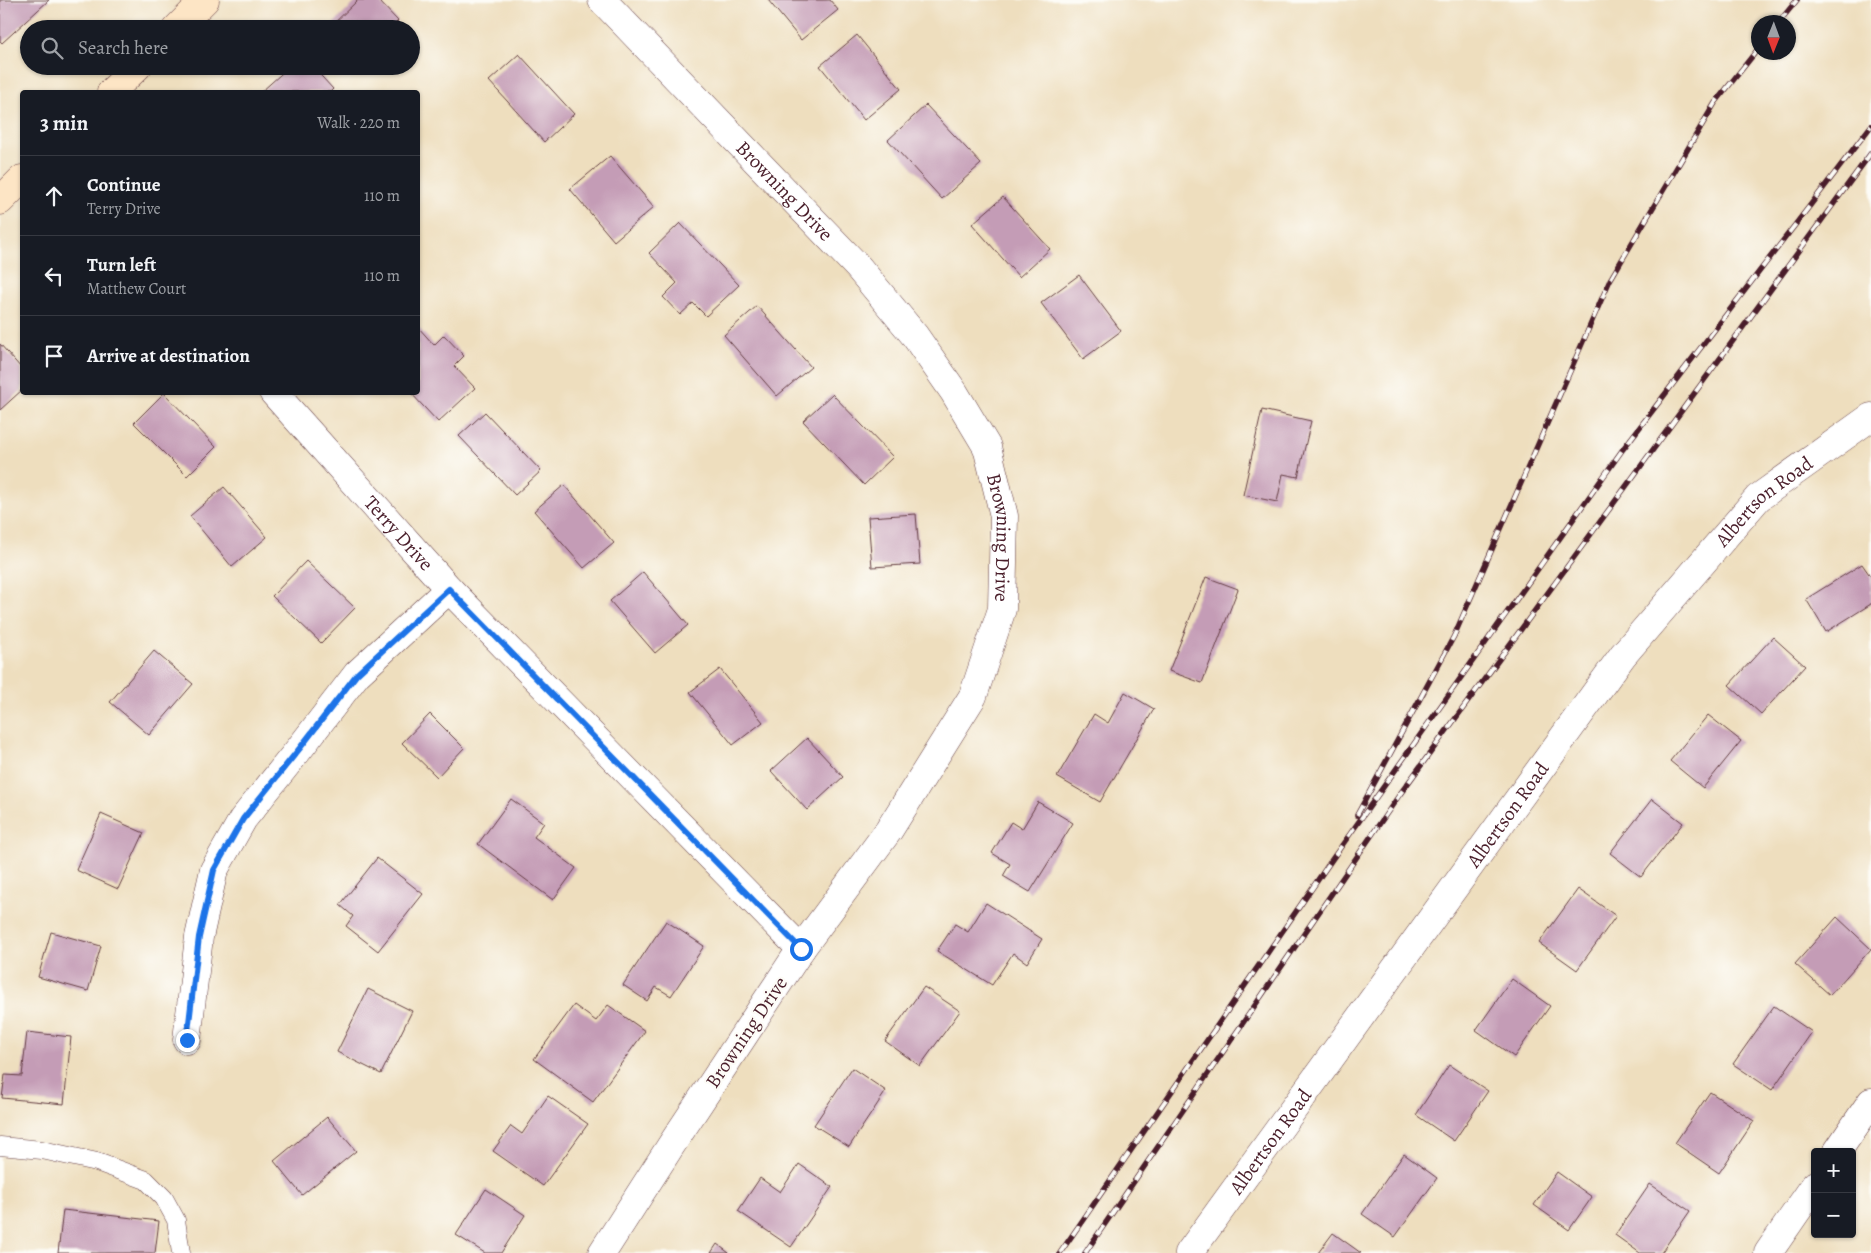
<!DOCTYPE html>
<html lang="en">
<head>
<meta charset="utf-8">
<style>
	:root { --surface:#171b24; --page:#242831; --text:#f1f3f6; --muted:#9ea1a6; --line:#363941 }
	body { margin:0; font-family:Alegreya,serif; background:var(--page); color:var(--text) }
	.controls { position:absolute; right:15px; bottom:15px; display:grid; overflow:hidden; border-radius:5px; box-shadow:0 1px 4px #0004 }
	.controls button { width:45px; height:45px; display:grid; place-items:center; padding:0; border:0; border-bottom:1px solid var(--line); background:var(--surface); color:var(--text); font:25px sans-serif }
	.compass { position:absolute; left:1751px; top:15px; width:45px; height:45px; border-radius:50%; background:var(--surface); box-shadow:0 1px 4px #0004; rotate:181deg }
	.stop { position:absolute; width:15px; height:15px; margin:-11px; border:4px solid #1a73e8; border-radius:50%; background:#fff }
	.stop.end { background:#1a73e8; border-color:#fff; box-shadow:0 1px 5px #0008 }
	.list { margin:0; padding:0; list-style:none }
	h2 { display:flex; justify-content:space-between; align-items:center; height:65px; margin:0; padding:0 20px; font-size:21px }
	h2 small { font-size:16px; font-weight:400; color:var(--muted) }
	.list li { display:grid; grid-template-columns:32px 1fr auto; gap:15px; align-items:center; box-sizing:border-box; height:80px; padding:0 20px; border-top:1px solid var(--line) }
	.list b { display:block; font-size:19px; white-space:nowrap }
	.list p { margin:0; font-size:16px; white-space:nowrap; color:var(--muted) }
	.list em { font-size:16px; font-style:normal; color:var(--muted) }
	.icon { flex:none; width:28px; height:28px; fill:none; stroke:currentColor; stroke-width:2; stroke-linecap:round; stroke-linejoin:round }
	.map { position:relative; flex:none; width:1871px; height:1253px; overflow:hidden }
	.search { position:absolute; background:var(--surface); box-shadow:0 1px 4px #0004; left:20px; top:20px; width:400px; height:55px; display:flex; align-items:center; gap:12px; box-sizing:border-box; padding:0 18px; border-radius:28px; color:var(--muted); font-size:19px }
	.panel { position:absolute; background:var(--surface); box-shadow:0 1px 4px #0004; left:20px; top:90px; width:400px; height:305px; border-radius:5px }
	.map>svg:first-child { display:block }
	.building { fill:#c49cb6 }
	.lines { fill:none; stroke-linecap:round; stroke-linejoin:round }
	.lane-casing { stroke:#633c41; stroke-width:19 }
	.street-casing { stroke:#633c41; stroke-width:29 }
	.secondary-casing { stroke:#633c41; stroke-width:29 }
	.lane { stroke:#fff; stroke-width:18 }
	.street { stroke:#fff; stroke-width:28 }
	.secondary { stroke:#fde5c5; stroke-width:28 }
	.rail-casing { stroke:#4a1f2b; stroke-width:5.5 }
	.rail { stroke:#fdfcf7; stroke-width:4; stroke-dasharray:11; stroke-linecap:butt }
	.route { stroke:#1a73e8; stroke-width:6 }
	.labels { text-anchor:middle; stroke-width:4.5; stroke-linejoin:round; paint-order:stroke }
	.street-label { font-size:20px; fill:#4a1f2b; stroke:#fdfcf7 }
</style>
</head>
<body>
<div class="map">
<svg width="1871" height="1253" viewBox="0 0 1871 1253">
	<rect width="100%" height="100%" fill="#fdfcf7"/>
	<filter id="ink" filterUnits="userSpaceOnUse"><feTurbulence type="fractalNoise" baseFrequency=".02" numOctaves="2"/><feDisplacementMap in="SourceGraphic" scale="10" xChannelSelector="R" yChannelSelector="G"/><feConvolveMatrix kernelMatrix="1 2 1 2 8 2 1 2 1" color-interpolation-filters="sRGB"/></filter>
	<filter id="wash" filterUnits="userSpaceOnUse"><feTurbulence type="fractalNoise" baseFrequency=".0096" numOctaves="4" result="noise"/><feDisplacementMap in="SourceGraphic" scale="20" xChannelSelector="R" yChannelSelector="G"/><feGaussianBlur stdDeviation="1.12" result="paint"/><feColorMatrix in="noise" values="0 0 0 0 0 0 0 0 0 0 0 0 0 0 0 0 0 1.4 0 .05"/><feComposite in="paint" operator="in"/></filter>
	<g filter="url(#wash)">
		<rect width="100%" height="100%" fill="#eedebe"/>
		<g id="blocks">
			<path class="building" d="M0,0H49L2,43L0,41Z
				M358,0H378L398,21L390,29H328Z
				M768,0H830L838,10L801,40Z
				M857,35L901,89L864,120L820,66Z
				M519,54L574,114L544,142L489,81Z
				M290,66H312L333,89L330,92H261Z
				M926,105L981,164L942,199L888,140Z
				M610,156L654,207L614,241L570,189Z
				M1003,197L1050,249L1019,277L972,224Z
				M680,223L739,285L706,316L693,303L680,315L663,297L677,283L649,253Z
				M1079,275L1121,331L1083,359L1041,303Z
				M757,306L811,367L777,396L724,335Z
				M418,327L434,345L444,335L464,356L454,366L475,388L438,422L410,392H418Z
				M0,344L22,369V390L0,410Z
				M164,393L216,447L187,476L134,423Z
				M832,394L893,457L864,485L803,421Z
				M1262,410L1311,421L1298,477L1283,474L1277,502L1243,495Z
				M485,412L541,471L515,495L459,436Z
				M564,485L614,543L584,568L534,511Z
				M224,487L267,537L232,567L190,516Z
				M916,514L920,564L872,567L868,517Z
				M306,561L355,608L321,643L272,596Z
				M1862,564L1871,577V604L1826,632L1806,599Z
				M643,572L688,625L655,653L610,601Z
				M1206,577L1238,589L1202,683L1169,671Z
				M1773,637L1805,666L1761,714L1729,685Z
				M154,651L193,684L149,735L110,702Z
				M720,669L763,722L733,745L690,692Z
				M1125,692L1154,709L1100,802L1057,777L1094,714L1108,723Z
				M430,714L464,748L437,777L402,743Z
				M1708,715L1741,741L1703,788L1670,761Z
				M807,738L843,777L807,810L771,771Z
				M511,799L544,823L534,837L576,868L553,900L478,844Z
				M1652,799L1683,823L1641,877L1610,853Z
				M1038,802L1073,823L1030,892L1003,876L1010,864L992,853L1011,822L1022,829Z
				M101,814L144,833L118,889L76,870Z
				M377,858L423,894L378,951L346,926L353,916L340,905Z
				M1578,889L1616,916L1577,970L1539,943Z
				M986,903L1042,939L1027,963L1013,953L992,985L937,951L955,924L968,932Z
				M1837,917L1871,949L1830,995L1795,964Z
				M666,921L704,946L671,996L656,987L647,1001L623,985Z
				M51,932L101,946L88,991L38,977Z
				M1512,979L1550,1006L1514,1057L1476,1030Z
				M924,987L960,1011L920,1066L885,1041Z
				M368,989L412,1011L381,1074L337,1052Z
				M574,1005L596,1021L608,1005L645,1031L593,1102L534,1059Z
				M1774,1006L1812,1032L1772,1090L1733,1064Z
				M27,1032L71,1037L64,1104L2,1098L5,1075L22,1076Z
				M1449,1065L1488,1091L1454,1141L1416,1115Z
				M852,1068L886,1091L849,1147L814,1125Z
				M1710,1092L1754,1121L1719,1173L1675,1143Z
				M548,1096L588,1124L543,1186L493,1151L511,1126L522,1134Z
				M327,1117L356,1151L302,1195L274,1161Z
				M1404,1154L1437,1178L1395,1237L1362,1214Z
				M799,1164L832,1187L791,1247L738,1211L760,1178L780,1192Z
				M1557,1172L1592,1197L1569,1230L1534,1205Z
				M1650,1184L1690,1211L1661,1253H1640L1615,1235Z
				M486,1189L525,1215L501,1253H485L456,1235Z
				M63,1210L159,1221L155,1253H58Z
				M1333,1233L1361,1253H1318Z
				M717,1244L729,1253H711Z"/>
		</g>
	</g>
	<g filter="url(#ink)">
		<use href="#blocks" fill-opacity="0" stroke="#633c41" stroke-width="1"/>
		<g class="lines">
			<g class="lane-casing">
				<path id="lane" d="M0,1146L42,1150L97,1162L146,1180L164,1198L176,1220L181,1253"/>
			</g>
			<g class="street-casing">
				<g id="street">
					<path id="s1" d="M602,0L858,267L915,336L954,392L987,447L1004,516L1002,609L973,696L889,830L801,949L672,1144L602,1253"/>
					<path id="s2" d="M273,392L449,589L801,949"/>
					<path d="M187,1040L199,937L214,870L243,819L300,748L357,674L449,589"/>
					<path d="M1837,1152L1871,1102"/>
					<path id="s3" d="M1189,1253L1623,655L1758,498L1871,417"/>
					<path d="M1768,1253L1815,1185"/>
				</g>
			</g>
			<g class="secondary-casing">
				<path id="secondary" d="M176,29L205,0
					M111,92L138,66
					M0,201L22,179"/>
			</g>
			<use href="#lane" class="lane"/>
			<use href="#street" class="street"/>
			<use href="#secondary" class="secondary"/>
			<g class="rail-casing">
				<path id="rail" d="M1779,22L1797,0
					M1357,815L1454,636L1610,280L1715,103L1758,49
					M1060,1253L1333,858L1623,449L1871,126
					M1085,1253L1400,794L1871,153"/>
			</g>
			<use href="#rail" class="rail"/>
		</g>
	</g>
	<g class="lines" filter="url(#ink)">
		<path class="route" d="M187,1040L199,937L214,870L243,819L300,748L357,674L449,589L801,949"/>
	</g>
	<g class="labels">
		<g class="street-label">
			<text dy="7" stroke="none"><textPath href="#s1" startOffset="264">Browning Drive</textPath></text>
			<text dy="7" stroke="none"><textPath href="#s3" startOffset="948">Albertson Road</textPath></text>
			<text dy="7" stroke="none"><textPath href="#s2" startOffset="189">Terry Drive</textPath></text>
			<text dy="7" stroke="none"><textPath href="#s1" startOffset="684">Browning Drive</textPath></text>
			<text dy="7" stroke="none"><textPath href="#s3" startOffset="542">Albertson Road</textPath></text>
			<text transform="translate(746 1032) rotate(-56)" y="7">Browning Drive</text>
			<text dy="7" stroke="none"><textPath href="#s3" startOffset="138">Albertson Road</textPath></text>
		</g>
	</g>
</svg>
<div class="controls">
<button>+</button>
<button>−</button>
</div>
<svg class="compass" viewBox="-18 -18 36 36"><path d="M0-13l5 13h-10z" fill="#e53935"/><path d="M0 13l5-13h-10z" fill="#9ea1a6"/></svg>
<div class="stop" style="left:801px;top:949px"></div>
<div class="stop end" style="left:187px;top:1040px"></div>
<div class="search"><svg class="icon" aria-label="search" viewBox="0 0 24 24"><circle cx="10" cy="10" r="6"/><path d="M15 15l6 6"/></svg>Search here</div>
<section class="panel">
<h2>3 min<small>Walk · 220 m</small></h2>
<ul class="list">
<li><svg class="icon" aria-label="ahead" viewBox="0 0 24 24"><path d="M12 20V5M6 11l6-6 6 6"/></svg><div><b>Continue</b><p>Terry Drive</p></div><em>110 m</em></li>
<li><svg class="icon" aria-label="left" viewBox="0 0 24 24"><path d="M17 20v-9H6M10 6l-5 5 5 5"/></svg><div><b>Turn left</b><p>Matthew Court</p></div><em>110 m</em></li>
<li><svg class="icon" aria-label="arrive" viewBox="0 0 24 24"><path d="M6 21V4h12l-3 4 3 4H6"/></svg><div><b>Arrive at destination</b></div></li>
</ul>
</section>
</div>
</body>
</html>
